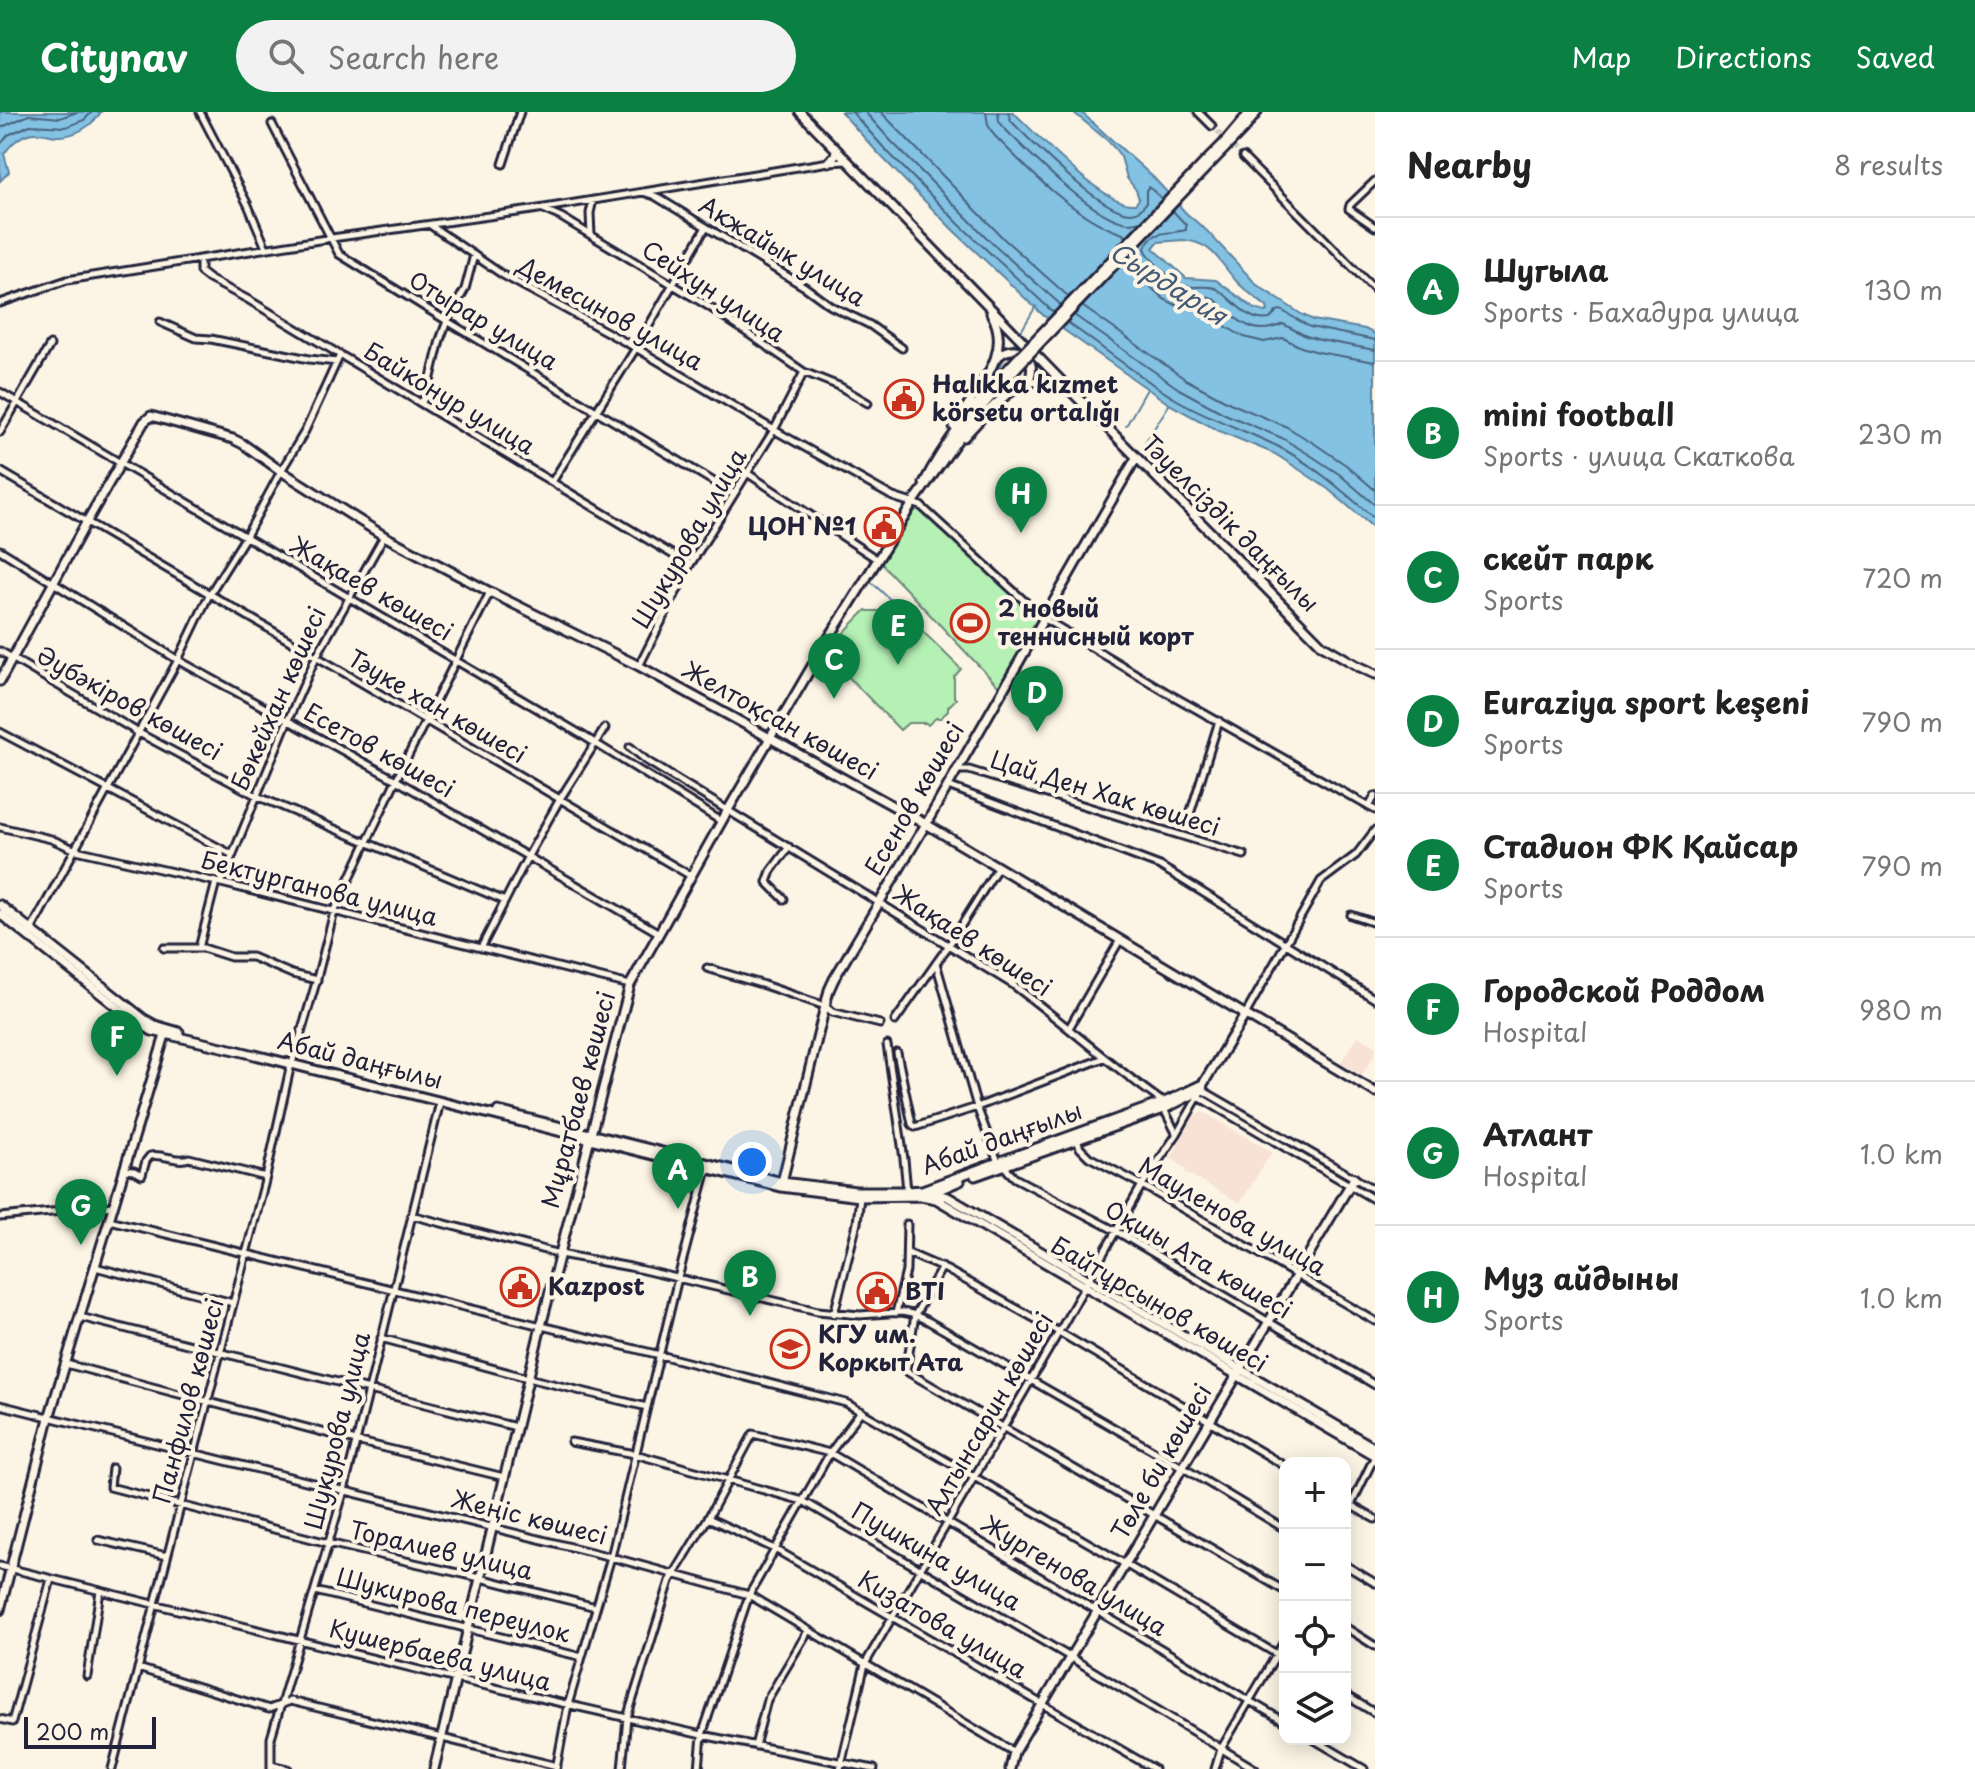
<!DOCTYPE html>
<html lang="en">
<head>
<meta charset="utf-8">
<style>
	:root { --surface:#fff; --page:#f2f2f2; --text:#222; --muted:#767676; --line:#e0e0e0; --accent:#0b8043 }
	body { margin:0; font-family:"Playpen Sans",sans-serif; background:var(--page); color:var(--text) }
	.controls { position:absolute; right:24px; bottom:24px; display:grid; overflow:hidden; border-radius:16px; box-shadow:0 4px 20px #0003 }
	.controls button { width:72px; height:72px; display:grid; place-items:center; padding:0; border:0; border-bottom:2px solid var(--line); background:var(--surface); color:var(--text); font:40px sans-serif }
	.scale { position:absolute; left:24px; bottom:20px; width:132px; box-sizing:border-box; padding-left:8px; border:4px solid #22223b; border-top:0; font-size:22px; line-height:28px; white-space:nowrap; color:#22223b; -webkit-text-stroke:6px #fcf5e5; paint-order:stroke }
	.you { position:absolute; left:752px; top:1050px; width:28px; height:28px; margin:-20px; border:6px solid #fff; border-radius:50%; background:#1a73e8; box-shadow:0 0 0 12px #1a73e833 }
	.badge { display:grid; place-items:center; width:52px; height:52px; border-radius:50%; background:var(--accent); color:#fff; font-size:26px; font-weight:700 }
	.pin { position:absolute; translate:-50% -66px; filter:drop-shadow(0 2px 4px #0008) }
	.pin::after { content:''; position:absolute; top:42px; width:28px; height:24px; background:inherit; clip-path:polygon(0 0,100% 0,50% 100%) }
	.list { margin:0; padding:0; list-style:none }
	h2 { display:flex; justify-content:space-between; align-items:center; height:104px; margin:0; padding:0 32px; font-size:34px }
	h2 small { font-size:26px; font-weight:400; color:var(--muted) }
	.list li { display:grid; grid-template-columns:52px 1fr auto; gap:24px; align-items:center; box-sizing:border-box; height:144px; padding:0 32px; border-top:2px solid var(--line) }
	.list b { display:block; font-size:30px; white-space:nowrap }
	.list p { margin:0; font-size:26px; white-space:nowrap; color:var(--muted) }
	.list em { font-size:26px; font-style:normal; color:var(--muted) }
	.icon { flex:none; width:44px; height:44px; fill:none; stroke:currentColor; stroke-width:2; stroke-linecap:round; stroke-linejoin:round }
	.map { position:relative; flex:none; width:1375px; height:1657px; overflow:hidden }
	header { display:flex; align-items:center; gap:48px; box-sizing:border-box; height:112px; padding:0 40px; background:var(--accent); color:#fff }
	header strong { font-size:38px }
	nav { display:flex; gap:44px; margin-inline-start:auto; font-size:28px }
	.search { width:560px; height:72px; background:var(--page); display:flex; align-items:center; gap:20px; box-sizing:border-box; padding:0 28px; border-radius:44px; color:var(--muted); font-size:30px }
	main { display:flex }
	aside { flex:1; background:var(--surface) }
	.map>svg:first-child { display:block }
	.built { fill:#f8e1d5 }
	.green { fill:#b5f0b5; stroke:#6c8978; stroke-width:2 }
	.water { fill:#83c2e3; stroke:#5c82a0; stroke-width:2; fill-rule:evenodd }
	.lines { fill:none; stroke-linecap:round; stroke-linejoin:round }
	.shore { stroke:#49627e; stroke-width:2 }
	.stream { stroke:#5c82a0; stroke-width:2 }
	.street-tunnel { stroke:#d0cbc3; stroke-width:5; stroke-dasharray:5 2.5; stroke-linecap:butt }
	.street-casing { stroke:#22223b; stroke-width:11 }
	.secondary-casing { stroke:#22223b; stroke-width:13 }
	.street { stroke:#fcf5e5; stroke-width:5 }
	.secondary { stroke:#fcf5e5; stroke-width:7 }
	.secondary-bridge-casing { stroke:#22223b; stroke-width:13; stroke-linecap:butt }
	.secondary-bridge { stroke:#fcf5e5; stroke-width:7 }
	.labels { text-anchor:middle; stroke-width:8; stroke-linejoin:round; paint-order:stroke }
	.street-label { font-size:24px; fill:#22223b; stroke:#fcf5e5 }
	.poi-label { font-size:24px; font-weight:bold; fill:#22223b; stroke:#fcf5e5; text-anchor:start }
	.water-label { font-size:26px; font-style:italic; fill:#445a76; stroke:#fcf5e5 }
</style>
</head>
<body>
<header>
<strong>Citynav</strong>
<div class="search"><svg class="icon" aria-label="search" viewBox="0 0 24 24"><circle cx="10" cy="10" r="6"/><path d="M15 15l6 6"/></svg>Search here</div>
<nav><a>Map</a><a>Directions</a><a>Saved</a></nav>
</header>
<main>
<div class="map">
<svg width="1375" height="1657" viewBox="0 0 1375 1657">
	<rect width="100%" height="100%" fill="#fcf5e5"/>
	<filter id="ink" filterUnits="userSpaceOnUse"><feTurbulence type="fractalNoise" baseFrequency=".0125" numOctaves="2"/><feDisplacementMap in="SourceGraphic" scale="16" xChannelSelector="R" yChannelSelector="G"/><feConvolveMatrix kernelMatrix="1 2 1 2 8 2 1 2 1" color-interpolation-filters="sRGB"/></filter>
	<g filter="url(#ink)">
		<path class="built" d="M1358,924L1375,934V942L1362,963L1341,950Z
			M1203,1000L1272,1040L1240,1091L1185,1060L1186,1057L1171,1046L1195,1003Z"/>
		<path class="green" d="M913,391L1043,506L1001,577L878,448Z
			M895,492L961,557L954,565V585L956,587L948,595V599L941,606H936L928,613L926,611H908L900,618L835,551L842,544V526L841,524C851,513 856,508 866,498L868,499H887Z"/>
		<path class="water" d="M0,0H101C92,14 76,24 59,24C51,24 42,20 34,21C21,22 11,32 4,42L9,60L0,69Z
			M841,0H1013C1037,22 1104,95 1135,92L1139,87L1136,78L1127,66L1121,45L1116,38L1108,29L1073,0H1081L1154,66L1186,101L1207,119L1257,173L1301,202L1313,208L1365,217L1375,222V417L1328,377L1300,358L1275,342L1217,318L1169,292L1044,204L953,118L878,41ZM1183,128C1214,131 1218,149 1237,170C1246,179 1257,187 1267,195L1268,199L1265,200L1255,197L1216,168L1186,166L1153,136L1158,130Z"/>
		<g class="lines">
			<path class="shore" d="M852,0L884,36L959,112L1054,201
				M865,0L891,29L996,135L1061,193
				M881,0L1004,127L1069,185
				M986,0L988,13L994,23C1028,58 1076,107 1123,122L1125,126
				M998,0L999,9L1003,15C1028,40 1095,109 1129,111C1133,111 1137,110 1141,109
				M1008,0L1011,9C1033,31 1101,101 1131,101C1139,101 1142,96 1146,91V78L1149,75L1162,87
				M0,16L29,3L60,6L77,0
				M0,33L8,23L30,13L66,15L84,8L92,0
				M1173,99L1186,113V118C1171,122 1151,117 1145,136C1149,148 1174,171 1186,174C1196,177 1208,172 1217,177C1235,188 1247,211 1270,207L1277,199L1281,198L1310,215L1375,228
				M1135,138C1140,154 1169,181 1186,184C1194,186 1205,182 1212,186C1217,188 1222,195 1226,198C1245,215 1259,223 1283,212L1306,224L1320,228L1375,238
				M1126,148L1135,161L1164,187L1180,195L1206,197L1228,216L1244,225L1264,230L1283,226L1301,235L1318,240L1375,250
				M1082,194L1185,267L1230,291L1287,315L1315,332L1346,353L1375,378
				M1074,203L1179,277L1225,302L1282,326L1310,343L1339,362L1375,393
				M1067,210C1102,235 1136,262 1172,285C1205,305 1242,317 1277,334C1313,352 1344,380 1375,407"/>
			<path class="stream" d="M1020,221L1036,194
				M1012,234L1016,228
				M986,276L1008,241
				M1126,314L1147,277
				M1144,332L1169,293
				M1076,441L1094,412
				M869,468L895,492
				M1036,511L1038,507
				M1014,530L1023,533L1033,515"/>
			<path class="street-tunnel" d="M1212,14L1243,45"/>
			<g class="street-casing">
				<path id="street" d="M200,0L248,93L266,136
					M1198,0L1212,14
					M272,12L339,142L447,209L734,382
					M1243,45L1375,178
					M503,52L520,0
					M1375,69L1350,93L1349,97L1375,115
					M643,80L655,84L805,175L831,194L870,213L902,236
					M543,97L561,105L708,194L804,260L839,274L868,291
					M430,113L503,163L636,236L774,318L893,385L921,394L1043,506L1166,580L1375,698
					M591,123L590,101L593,88
					M200,148V160L209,167L249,188L690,453
					M0,191L67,168L332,126L532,98L829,50L846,49
					M160,210L196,226L211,227L309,247L337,250
					M0,280L582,623L721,709
					M421,291L427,282L440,228L447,209L465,177L474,143
					M0,320L50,233
					M0,359L691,764
					M747,361L878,448
					M552,370L636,236L706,115
					M0,438L178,548L396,668L659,821
					M0,539L139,621L257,684L505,789
					M639,554L690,453L774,318L804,260
					M0,620L233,743
					M630,635L647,649L1012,872C1063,910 1110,953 1163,990L1164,997L1176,1021
					M956,658H969L1244,743
					M948,674L1160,754L1375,887
					M1369,695L1375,684
					M1190,702L1219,609
					M0,715L51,727L76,738L221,771L630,873
					M221,771L288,608L316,545L384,424
					M784,787L767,770L771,759L789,735
					M1351,803L1375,811
					M30,820L178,548L209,483L246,424L281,359L305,319L340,243
					M164,836H203L231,845H252L292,862L317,868
					M199,836L216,770
					M481,836L528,744L560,687L605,616
					M936,851L977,995L998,1050
					M707,856L761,872L825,894L832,900L880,912
					M1245,903L1321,769L1356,743L1375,718
					M895,909L949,833L998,755
					M1069,916L1120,828
					M887,933L904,1047L907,1079
					M897,941L912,1012L915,1015L977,995L1104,946
					M293,948L315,874L334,800L396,668L490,480
					M1199,985L1375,1088
					M1077,1028L1080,1036L1089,1045L1142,1073L1375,1209
					M1006,1053L1008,1059L1015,1066L1116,1119L1375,1273
					M124,1058L134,1059L142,1063L146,1049L150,1044C163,1041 176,1051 189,1046L266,1065
					M411,1103L560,1142L630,1155L818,1199L860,1203L902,1200L912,1202L928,1209L1182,1355L1285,1417
					M0,1105L113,1094
					M109,1108L660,1243L846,1291L1125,1452L1285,1547
					M908,1141L947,1158L1059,1220L1285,1354
					M95,1155L233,1191
					M942,1155L915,1203L906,1259L1285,1479
					M896,1201L906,1159L907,1112
					M834,1202L857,1111L860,1085
					M80,1205L516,1315
					M381,1226L528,1266L647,1295
					M66,1252L356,1329L504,1365
					M0,1293L611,1445L749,1483L1014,1640
					M571,1330L635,1342L803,1389L1070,1545L1255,1657
					M112,1356L110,1375L328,1431L480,1466L596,1495
					M1345,1390L1375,1407
					M708,1406L775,1437L1154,1657
					M1345,1408L1352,1391L1375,1344
					M98,1428L167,1444
					M1345,1453L1375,1471
					M0,1454L456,1567L702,1623L874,1657
					M315,1479L582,1545
					M1345,1515L1375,1534
					M138,1556L269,1597L290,1589L557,1654
					M87,1564L100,1479
					M1345,1583L1375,1601
					M0,1607L12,1610L51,1467
					M1313,1627L1364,1657
					M755,1634L767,1588L808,1519
					M271,1653L288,1657
					M112,1657L266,1065L291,952
					M271,1657V1626L344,1379L440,990
					M556,1657L568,1593L611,1445L678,1166L707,1057
					M622,1657L627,1606L670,1469L708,1406L753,1322L830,1341L1285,1610
					M699,1657L702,1623L749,1483L830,1341L861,1299
					M840,1657L865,1552L1059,1220L1142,1073L1177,1022L1202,978L1375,1078
					M1215,1657L1221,1637L1285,1528"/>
			</g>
			<g class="secondary-casing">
				<path id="secondary" d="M800,0L1072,280L1322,533L1358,554L1375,562
					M829,50L835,43L836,37
					M1205,50L1223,32L1250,0
					M1208,54L1244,17L1257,0
					M996,247C1004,237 1014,235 1025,242C1034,252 1033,261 1027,271
					M954,315C972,280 1016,244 991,201
					M964,325C982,305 1012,269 1041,269C1050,269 1058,273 1066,277
					M924,371C947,326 981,285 1016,248
					M0,569L86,411L144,310L151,304L233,327L243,332L281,359L384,424L490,480L639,554L926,712L1375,980
					M0,793L144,907L155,913L179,920
					M0,802L121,898L152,919L235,938L781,1075L860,1085L921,1084L936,1087L1375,1344
					M498,999L782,1070L856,1079H907L922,1078L998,1050L1169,988L1203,972
					M975,1064L1164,997L1202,978L1203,972L1245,903
					M782,1070L829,878L834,867L926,712L1136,346
					M927,1079L948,1085L1375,1336
					M934,1080L960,1069
					M0,1498L49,1306L166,920
					M434,1657L541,1214L630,873L728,698L822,537L913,391L975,303L1020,252
					M1010,1657L1014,1640L1354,1066"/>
			</g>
			<use href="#street" class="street"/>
			<use href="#secondary" class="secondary"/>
			<g class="secondary-bridge-casing">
				<path id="secondary-bridge" d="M1016,248L1205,50
					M1020,252L1208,54"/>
			</g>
			<use href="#secondary-bridge" class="secondary-bridge"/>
		</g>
	</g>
	<defs>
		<g id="civic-ring" transform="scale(2)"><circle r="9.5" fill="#fcf5e5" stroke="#c8321e" stroke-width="1.5"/><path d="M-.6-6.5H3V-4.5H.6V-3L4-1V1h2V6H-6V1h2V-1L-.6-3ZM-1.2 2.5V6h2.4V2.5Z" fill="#c8321e"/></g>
		<g id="stadium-ring" transform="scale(2)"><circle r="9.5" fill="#fcf5e5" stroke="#c8321e" stroke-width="1.5"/><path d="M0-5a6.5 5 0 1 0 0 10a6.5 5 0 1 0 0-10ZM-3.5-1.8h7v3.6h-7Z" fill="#c8321e"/></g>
		<g id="university-ring" transform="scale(2)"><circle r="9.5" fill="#fcf5e5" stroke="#c8321e" stroke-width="1.5"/><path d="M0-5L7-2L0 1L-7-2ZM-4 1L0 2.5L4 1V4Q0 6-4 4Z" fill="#c8321e"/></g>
	</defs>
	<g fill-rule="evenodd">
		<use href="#civic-ring" x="904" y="287"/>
		<use href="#civic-ring" x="884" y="415"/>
		<use href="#stadium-ring" x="970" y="511"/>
		<use href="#civic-ring" x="520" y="1175"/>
		<use href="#civic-ring" x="877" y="1180"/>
		<use href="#university-ring" x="790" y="1237"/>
	</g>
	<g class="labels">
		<g class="street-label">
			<text transform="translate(782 140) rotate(31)" y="8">Акжайык улица</text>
			<text transform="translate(713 180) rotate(33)" y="8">Сейхун улица</text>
			<text transform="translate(610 202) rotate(29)" y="8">Демесинов улица</text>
			<text transform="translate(483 209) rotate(31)" y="8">Отырар улица</text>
			<text transform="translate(449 287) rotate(31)" y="8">Байконур улица</text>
			<text transform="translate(1230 412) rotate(45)" y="8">Тәуелсіздік даңғылы</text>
			<text transform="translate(690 427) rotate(-60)" y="8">Шукурова улица</text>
			<text transform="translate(371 477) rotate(30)" y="8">Жақаев көшесі</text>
			<text transform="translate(279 587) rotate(-66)" y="8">Бөкейхан көшесі</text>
			<text transform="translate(129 592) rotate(29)" y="8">Әубәкіров көшесі</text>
			<text transform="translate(437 595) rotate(30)" y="8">Тәуке хан көшесі</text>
			<text transform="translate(780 609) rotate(29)" y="8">Желтоқсан көшесі</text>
			<text transform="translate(379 639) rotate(29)" y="8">Есетов көшесі</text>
			<text transform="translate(1105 682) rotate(17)" y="8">Цай Ден Хак көшесі</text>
			<text transform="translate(915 687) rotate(-60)" y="8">Есенов көшесі</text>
			<text transform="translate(319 777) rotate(14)" y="8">Бектурганова улица</text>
			<text transform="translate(972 829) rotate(33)" y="8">Жақаев көшесі</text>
			<text transform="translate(360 949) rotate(14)" y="8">Абай даңғылы</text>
			<text transform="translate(579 988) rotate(-75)" y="8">Мұратбаев көшесі</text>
			<text transform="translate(1002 1027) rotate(-20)" y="8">Абай даңғылы</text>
			<text transform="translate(1232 1105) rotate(30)" y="8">Мауленова улица</text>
			<text transform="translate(1198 1148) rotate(30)" y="8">Оқшы Ата көшесі</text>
			<text transform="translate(1159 1193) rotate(30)" y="8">Байтұрсынов көшесі</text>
			<text transform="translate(189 1289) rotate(-75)" y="8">Панфилов көшесі</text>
			<text transform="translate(990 1302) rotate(-60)" y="8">Алтынсарин көшесі</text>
			<text transform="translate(338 1319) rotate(-76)" y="8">Шукурова улица</text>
			<text transform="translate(1162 1350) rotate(-60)" y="8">Төле би көшесі</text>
			<text transform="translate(529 1406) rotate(14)" y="8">Жеңіс көшесі</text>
			<text transform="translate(441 1439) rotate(13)" y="8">Торалиев улица</text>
			<text transform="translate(936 1445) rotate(30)" y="8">Пушкина улица</text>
			<text transform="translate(1074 1464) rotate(31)" y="8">Жургенова улица</text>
			<text transform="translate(453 1494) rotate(14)" y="8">Шукирова переулок</text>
			<text transform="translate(942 1513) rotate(30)" y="8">Кизатова улица</text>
			<text transform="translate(440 1544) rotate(14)" y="8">Кушербаева улица</text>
		</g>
		<g class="poi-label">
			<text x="932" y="281">Halıkka kızmet<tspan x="932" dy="28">körsetu ortalığı</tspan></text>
			<text x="856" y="423" text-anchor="end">ЦОН №1</text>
			<text x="998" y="505">2 новый<tspan x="998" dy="28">теннисный корт</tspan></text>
			<text x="548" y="1183">Kazpost</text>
			<text x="905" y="1188">BTI</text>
			<text x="818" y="1231">КГУ им.<tspan x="818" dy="28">Коркыт Ата</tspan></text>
		</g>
		<g class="water-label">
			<text transform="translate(1168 172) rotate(32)" y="9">Сырдария</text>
		</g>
	</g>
</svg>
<div class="controls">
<button>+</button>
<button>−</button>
<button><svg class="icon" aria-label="locate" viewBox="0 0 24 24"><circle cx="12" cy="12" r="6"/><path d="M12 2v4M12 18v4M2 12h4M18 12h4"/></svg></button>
<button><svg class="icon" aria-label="layers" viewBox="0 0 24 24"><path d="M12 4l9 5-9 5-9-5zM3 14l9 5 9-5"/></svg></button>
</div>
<div class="scale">200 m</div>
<div class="you"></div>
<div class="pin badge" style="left:678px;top:1097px">A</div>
<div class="pin badge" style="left:750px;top:1204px">B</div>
<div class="pin badge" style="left:834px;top:587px">C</div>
<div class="pin badge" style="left:1037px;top:620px">D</div>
<div class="pin badge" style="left:898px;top:553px">E</div>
<div class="pin badge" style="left:117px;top:964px">F</div>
<div class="pin badge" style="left:81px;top:1133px">G</div>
<div class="pin badge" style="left:1021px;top:421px">H</div>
</div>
<aside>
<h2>Nearby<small>8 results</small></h2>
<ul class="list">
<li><span class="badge">A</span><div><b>Шугыла</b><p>Sports · Бахадура улица</p></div><em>130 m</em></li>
<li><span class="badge">B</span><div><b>mini football</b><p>Sports · улица Скаткова</p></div><em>230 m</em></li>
<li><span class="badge">C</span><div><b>скейт парк</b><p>Sports</p></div><em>720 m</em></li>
<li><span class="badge">D</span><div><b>Euraziya sport keşeni</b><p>Sports</p></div><em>790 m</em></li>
<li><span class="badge">E</span><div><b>Стадион ФК Қайсар</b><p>Sports</p></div><em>790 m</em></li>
<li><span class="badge">F</span><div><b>Городской Роддом</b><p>Hospital</p></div><em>980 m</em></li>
<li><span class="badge">G</span><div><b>Атлант</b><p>Hospital</p></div><em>1.0 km</em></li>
<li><span class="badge">H</span><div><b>Муз айдыны</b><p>Sports</p></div><em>1.0 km</em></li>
</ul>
</aside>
</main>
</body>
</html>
